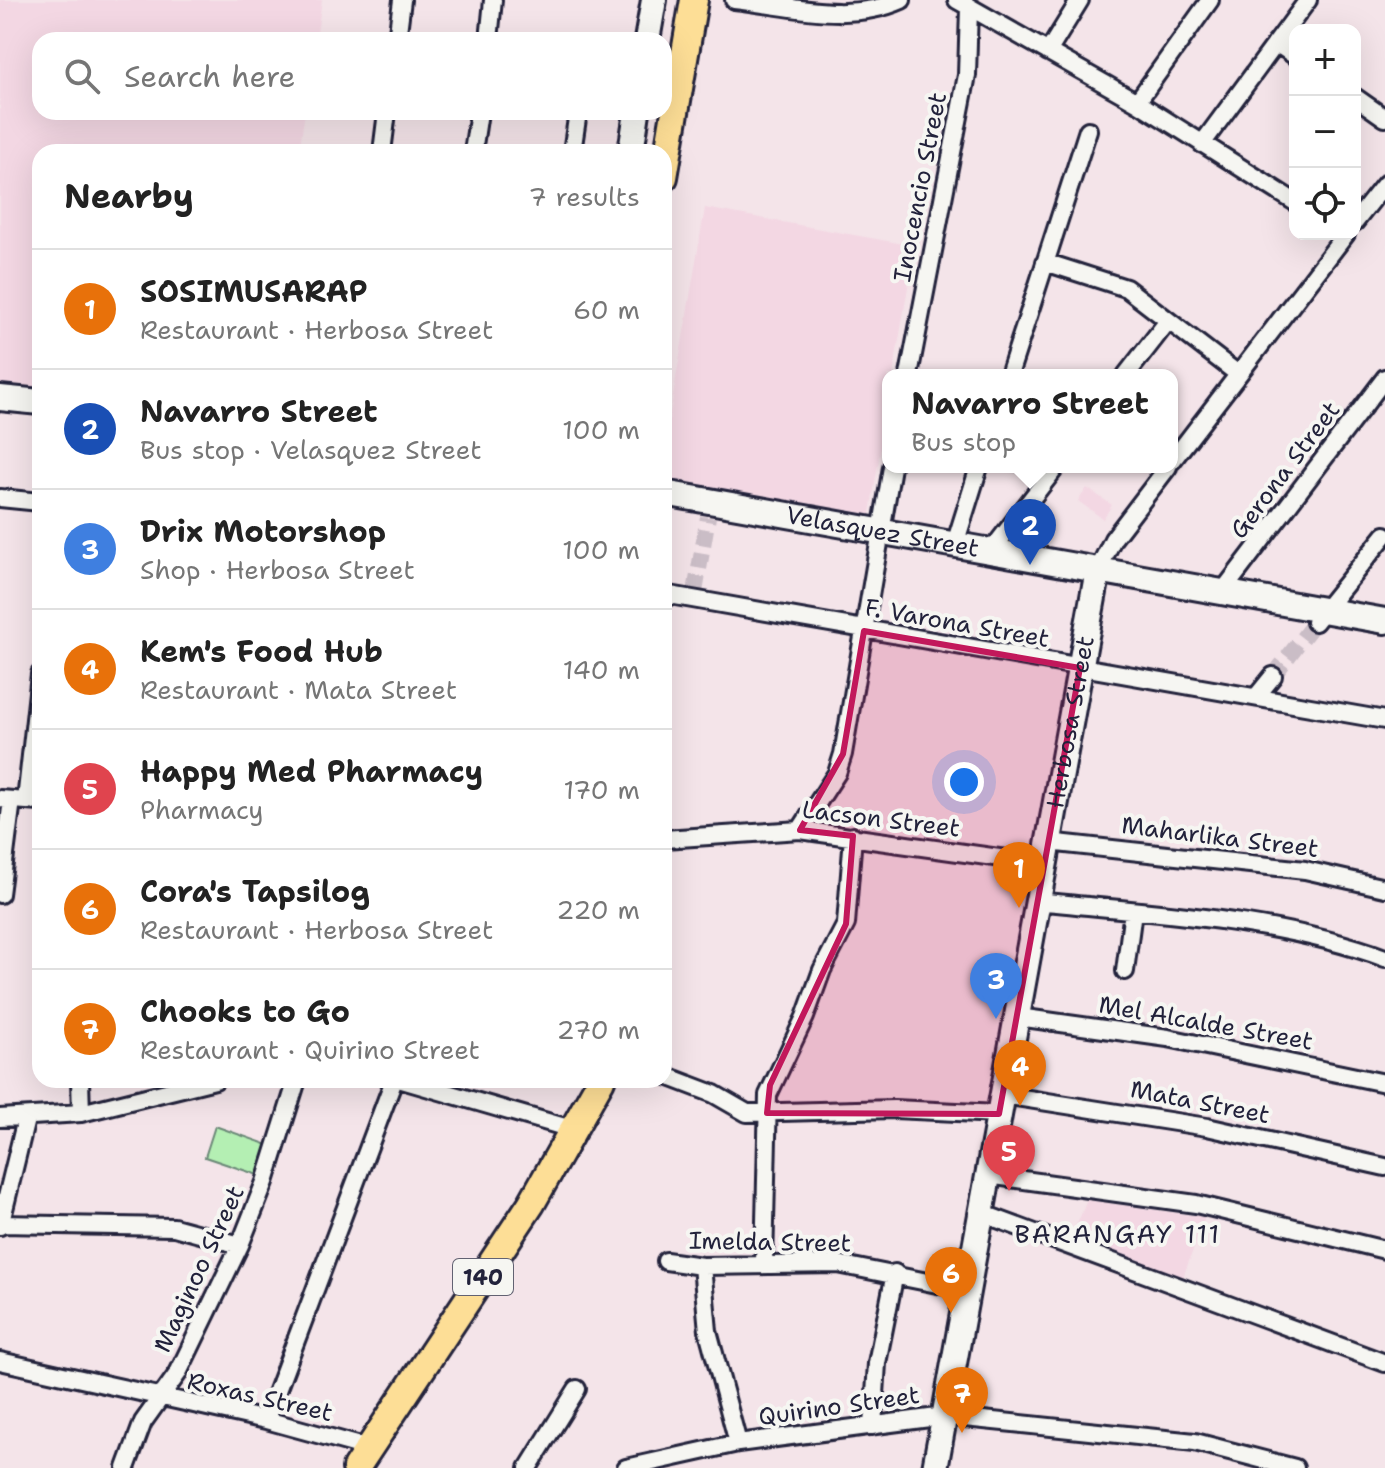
<!DOCTYPE html>
<html lang="en">
<head>
<meta charset="utf-8">
<style>
	:root { --surface:#fff; --page:#f6f6f6; --text:#222; --muted:#767676; --line:#e0e0e0; --accent:#db2777 }
	body { margin:0; font-family:"Shantell Sans",sans-serif; background:var(--page); color:var(--text) }
	.controls { position:absolute; right:24px; top:24px; display:grid; overflow:hidden; border-radius:16px; box-shadow:0 8px 32px #0002 }
	.controls button { width:72px; height:72px; display:grid; place-items:center; padding:0; border:0; border-bottom:2px solid var(--line); background:var(--surface); color:var(--text); font:40px sans-serif }
	.you { position:absolute; left:964px; top:782px; width:28px; height:28px; margin:-20px; border:6px solid #fff; border-radius:50%; background:#1a73e8; box-shadow:0 0 0 12px #1a73e833 }
	.badge { display:grid; place-items:center; width:52px; height:52px; border-radius:50%; background:var(--accent); color:#fff; font-size:26px; font-weight:700 }
	.pin { position:absolute; translate:-50% -66px; filter:drop-shadow(0 2px 4px #0008) }
	.pin::after { content:''; position:absolute; top:42px; width:28px; height:24px; background:inherit; clip-path:polygon(0 0,100% 0,50% 100%) }
	.popup { position:absolute; left:882px; top:369px; width:296px; height:104px; box-sizing:border-box; display:grid; place-content:center; border-radius:16px; background:var(--surface); filter:drop-shadow(0 2px 6px #0005); font-size:26px; white-space:nowrap; color:var(--muted) }
	.popup b { font-size:30px; color:var(--text) }
	.popup::after { content:''; position:absolute; left:50%; top:100%; margin-left:-16px; border:16px solid transparent; border-top-color:var(--surface) }
	.list { margin:0; padding:0; list-style:none }
	h2 { display:flex; justify-content:space-between; align-items:center; height:104px; margin:0; padding:0 32px; font-size:34px }
	h2 small { font-size:26px; font-weight:400; color:var(--muted) }
	.list li { display:grid; grid-template-columns:52px 1fr auto; gap:24px; align-items:center; box-sizing:border-box; height:120px; padding:0 32px; border-top:2px solid var(--line) }
	.list b { display:block; font-size:30px; white-space:nowrap }
	.list p { margin:0; font-size:26px; white-space:nowrap; color:var(--muted) }
	.list em { font-size:26px; font-style:normal; color:var(--muted) }
	.icon { flex:none; width:44px; height:44px; fill:none; stroke:currentColor; stroke-width:2; stroke-linecap:round; stroke-linejoin:round }
	.map { position:relative; flex:none; width:1385px; height:1468px; overflow:hidden }
	.search { position:absolute; background:var(--surface); box-shadow:0 8px 32px #0002; left:32px; top:32px; width:640px; height:88px; display:flex; align-items:center; gap:20px; box-sizing:border-box; padding:0 28px; border-radius:24px; color:var(--muted); font-size:30px }
	.panel { position:absolute; background:var(--surface); box-shadow:0 8px 32px #0002; left:32px; top:144px; width:640px; height:944px; border-radius:24px }
	.map>svg:first-child { display:block }
	.built { fill:#f3d7e3 }
	.green { fill:#b4efb3; stroke:#6b8877; stroke-width:2 }
	.lines { fill:none; stroke-linecap:round; stroke-linejoin:round }
	.street-tunnel { stroke:#cabdc6; stroke-width:16; stroke-dasharray:16 8; stroke-linecap:butt }
	.street-casing { stroke:#22223b; stroke-width:22 }
	.secondary-casing { stroke:#22223b; stroke-width:30 }
	.primary-casing { stroke:#22223b; stroke-width:32 }
	.street { stroke:#f6f6f2; stroke-width:16 }
	.secondary { stroke:#f6f6f2; stroke-width:24 }
	.primary { stroke:#fdde96; stroke-width:26 }
	.marked { fill:#c2185b; fill-opacity:0.2; stroke:#c2185b; stroke-width:6; stroke-linejoin:round }
	.labels { text-anchor:middle; stroke-width:8; stroke-linejoin:round; paint-order:stroke }
	.shield { fill:#f6f6f2; stroke:#626272; stroke-width:2 }
	.shield-label { font-size:22px; font-weight:bold; fill:#22223b }
	.street-label { font-size:24px; fill:#22223b; stroke:#f6f6f2 }
	.neighbourhood-label { font-size:26px; letter-spacing:2px; fill:#22223b; stroke:#f6f6f2 }
</style>
</head>
<body>
<div class="map">
<svg width="1385" height="1468" viewBox="0 0 1385 1468">
	<rect width="100%" height="100%" fill="#f4e4e9"/>
	<filter id="ink" filterUnits="userSpaceOnUse"><feTurbulence type="fractalNoise" baseFrequency=".0125" numOctaves="2"/><feDisplacementMap in="SourceGraphic" scale="16" xChannelSelector="R" yChannelSelector="G"/><feConvolveMatrix kernelMatrix="1 2 1 2 8 2 1 2 1" color-interpolation-filters="sRGB"/></filter>
	<g filter="url(#ink)">
		<path class="built" d="M0,0H322L316,40H40V112H305L299,152H40V392L0,387Z
			M705,208L915,246L893,375H888V406L869,518L664,480V449Z
			M1087,488L1112,505L1103,519L1078,501Z
			M1087,1200L1205,1217L1181,1283L1070,1241Z"/>
		<path class="green" d="M215,1126L274,1147L264,1177L205,1157Z"/>
		<g class="lines">
			<path class="street-tunnel" d="M695,592L708,517
				M1273,676L1315,622"/>
			<g class="street-casing">
				<path id="street" d="M734,0C791,6 848,24 902,0
					M957,0L1137,102L1295,202
					M397,40L402,0
					M489,40L493,0
					M1276,43L1295,56
					M1048,52L1080,0
					M1355,97L1385,118
					M1137,102L1210,0
					M1202,144L1308,0
					M382,152L387,112
					M473,152L479,112
					M572,152L578,112
					M1355,222L1385,184
					M1045,262L1126,288L1238,374
					M909,375L967,75L969,8
					M1009,375L1088,130
					M1126,375L1168,321
					M1172,461L1346,234
					M0,498L40,502
					M955,544L979,467
					M992,550L1056,467
					M1098,570L1113,539L1168,467
					M1223,591L1385,378
					M664,594L1385,720
					M1315,622L1385,535
					M1256,697L1273,676
					M0,799L40,802
					M26,801L40,674
					M800,830L837,773L843,754L892,467
					M664,839L800,830L1043,864
					M1048,842L1305,870L1385,888
					M0,894L12,800
					M1036,901C1151,913 1276,918 1385,958
					M1125,971L1133,911
					M1018,1017L1168,1038L1385,1083
					M664,1075L714,1094L747,1113L894,1109L999,1114
					M80,1080L81,1113
					M402,1080L575,1130
					M1003,1095L1207,1127L1385,1167
					M0,1118L81,1113L215,1080
					M988,1175L1196,1204L1385,1250
					M981,1213L1385,1363
					M0,1224L174,1227L240,1245
					M0,1226L26,1119
					M666,1261L702,1266L838,1264L967,1290
					M764,1264L768,1095L805,1017L822,970L846,924L853,836
					M702,1266L708,1331L738,1443
					M0,1361L266,1420L368,1448
					M266,1420L394,1080
					M873,1426L877,1363L895,1273
					M126,1468L143,1422L178,1373L240,1245L265,1182L297,1080
					M528,1468L577,1389
					M626,1468L738,1443L945,1416L1195,1442L1295,1468"/>
			</g>
			<g class="secondary-casing">
				<g id="secondary">
					<path d="M647,40L654,0"/>
					<path d="M631,152L637,112"/>
					<path d="M0,398L40,402"/>
					<path id="s1" d="M664,493L1385,621"/>
					<path id="s2" d="M935,1468L1098,570"/>
				</g>
			</g>
			<g class="primary-casing">
				<path id="primary" d="M664,177L694,0
					M356,1468L531,1204L601,1080"/>
			</g>
			<use href="#street" class="street"/>
			<use href="#secondary" class="secondary"/>
			<use href="#primary" class="primary"/>
		</g>
	</g>
	<path class="marked" d="M864,631L1080,668L999,1114L767,1113L770,1085L846,924L853,836L800,830L843,754Z"/>
	<g class="labels">
		<rect class="shield" x="453" y="1259" width="60" height="36" rx="6"/>
		<g class="shield-label">
			<text x="483" y="1285">140</text>
		</g>
		<g class="street-label">
			<text transform="translate(920 187) rotate(-79)" y="8">Inocencio Street</text>
			<text transform="translate(1285 470) rotate(-53)" y="8">Gerona Street</text>
			<text dy="8" stroke="none"><textPath href="#s1" startOffset="222">Velasquez Street</textPath></text>
			<text transform="translate(957 623) rotate(10)" y="8">F. Varona Street</text>
			<text dy="8" stroke="none"><textPath href="#s2" startOffset="758">Herbosa Street</textPath></text>
			<text transform="translate(881 819) rotate(7)" y="8">Lacson Street</text>
			<text transform="translate(1220 837) rotate(7)" y="8">Maharlika Street</text>
			<text transform="translate(1206 1023) rotate(10)" y="8">Mel Alcalde Street</text>
			<text transform="translate(1200 1102) rotate(11)" y="8">Mata Street</text>
			<text transform="translate(770 1242) rotate(1)" y="8">Imelda Street</text>
			<text transform="translate(199 1269) rotate(-65)" y="8">Maginoo Street</text>
			<text transform="translate(260 1397) rotate(13)" y="8">Roxas Street</text>
			<text transform="translate(839 1406) rotate(-8)" y="8">Quirino Street</text>
		</g>
		<g class="neighbourhood-label">
			<text x="1118" y="1243">BARANGAY 111</text>
		</g>
	</g>
</svg>
<div class="controls">
<button>+</button>
<button>−</button>
<button><svg class="icon" aria-label="locate" viewBox="0 0 24 24"><circle cx="12" cy="12" r="6"/><path d="M12 2v4M12 18v4M2 12h4M18 12h4"/></svg></button>
</div>
<div class="you"></div>
<div class="pin badge" style="left:1019px;top:908px;background:#e8710a">1</div>
<div class="pin badge" style="left:1030px;top:565px;background:#1a4fb4">2</div>
<div class="popup"><b>Navarro Street</b>Bus stop</div>
<div class="pin badge" style="left:996px;top:1019px;background:#3f7fe0">3</div>
<div class="pin badge" style="left:1020px;top:1106px;background:#e8710a">4</div>
<div class="pin badge" style="left:1009px;top:1191px;background:#e0444e">5</div>
<div class="pin badge" style="left:951px;top:1313px;background:#e8710a">6</div>
<div class="pin badge" style="left:962px;top:1433px;background:#e8710a">7</div>
<div class="search"><svg class="icon" aria-label="search" viewBox="0 0 24 24"><circle cx="10" cy="10" r="6"/><path d="M15 15l6 6"/></svg>Search here</div>
<section class="panel">
<h2>Nearby<small>7 results</small></h2>
<ul class="list">
<li><span class="badge" style="background:#e8710a">1</span><div><b>SOSIMUSARAP</b><p>Restaurant · Herbosa Street</p></div><em>60 m</em></li>
<li><span class="badge" style="background:#1a4fb4">2</span><div><b>Navarro Street</b><p>Bus stop · Velasquez Street</p></div><em>100 m</em></li>
<li><span class="badge" style="background:#3f7fe0">3</span><div><b>Drix Motorshop</b><p>Shop · Herbosa Street</p></div><em>100 m</em></li>
<li><span class="badge" style="background:#e8710a">4</span><div><b>Kem's Food Hub</b><p>Restaurant · Mata Street</p></div><em>140 m</em></li>
<li><span class="badge" style="background:#e0444e">5</span><div><b>Happy Med Pharmacy</b><p>Pharmacy</p></div><em>170 m</em></li>
<li><span class="badge" style="background:#e8710a">6</span><div><b>Cora's Tapsilog</b><p>Restaurant · Herbosa Street</p></div><em>220 m</em></li>
<li><span class="badge" style="background:#e8710a">7</span><div><b>Chooks to Go</b><p>Restaurant · Quirino Street</p></div><em>270 m</em></li>
</ul>
</section>
</div>
</body>
</html>
